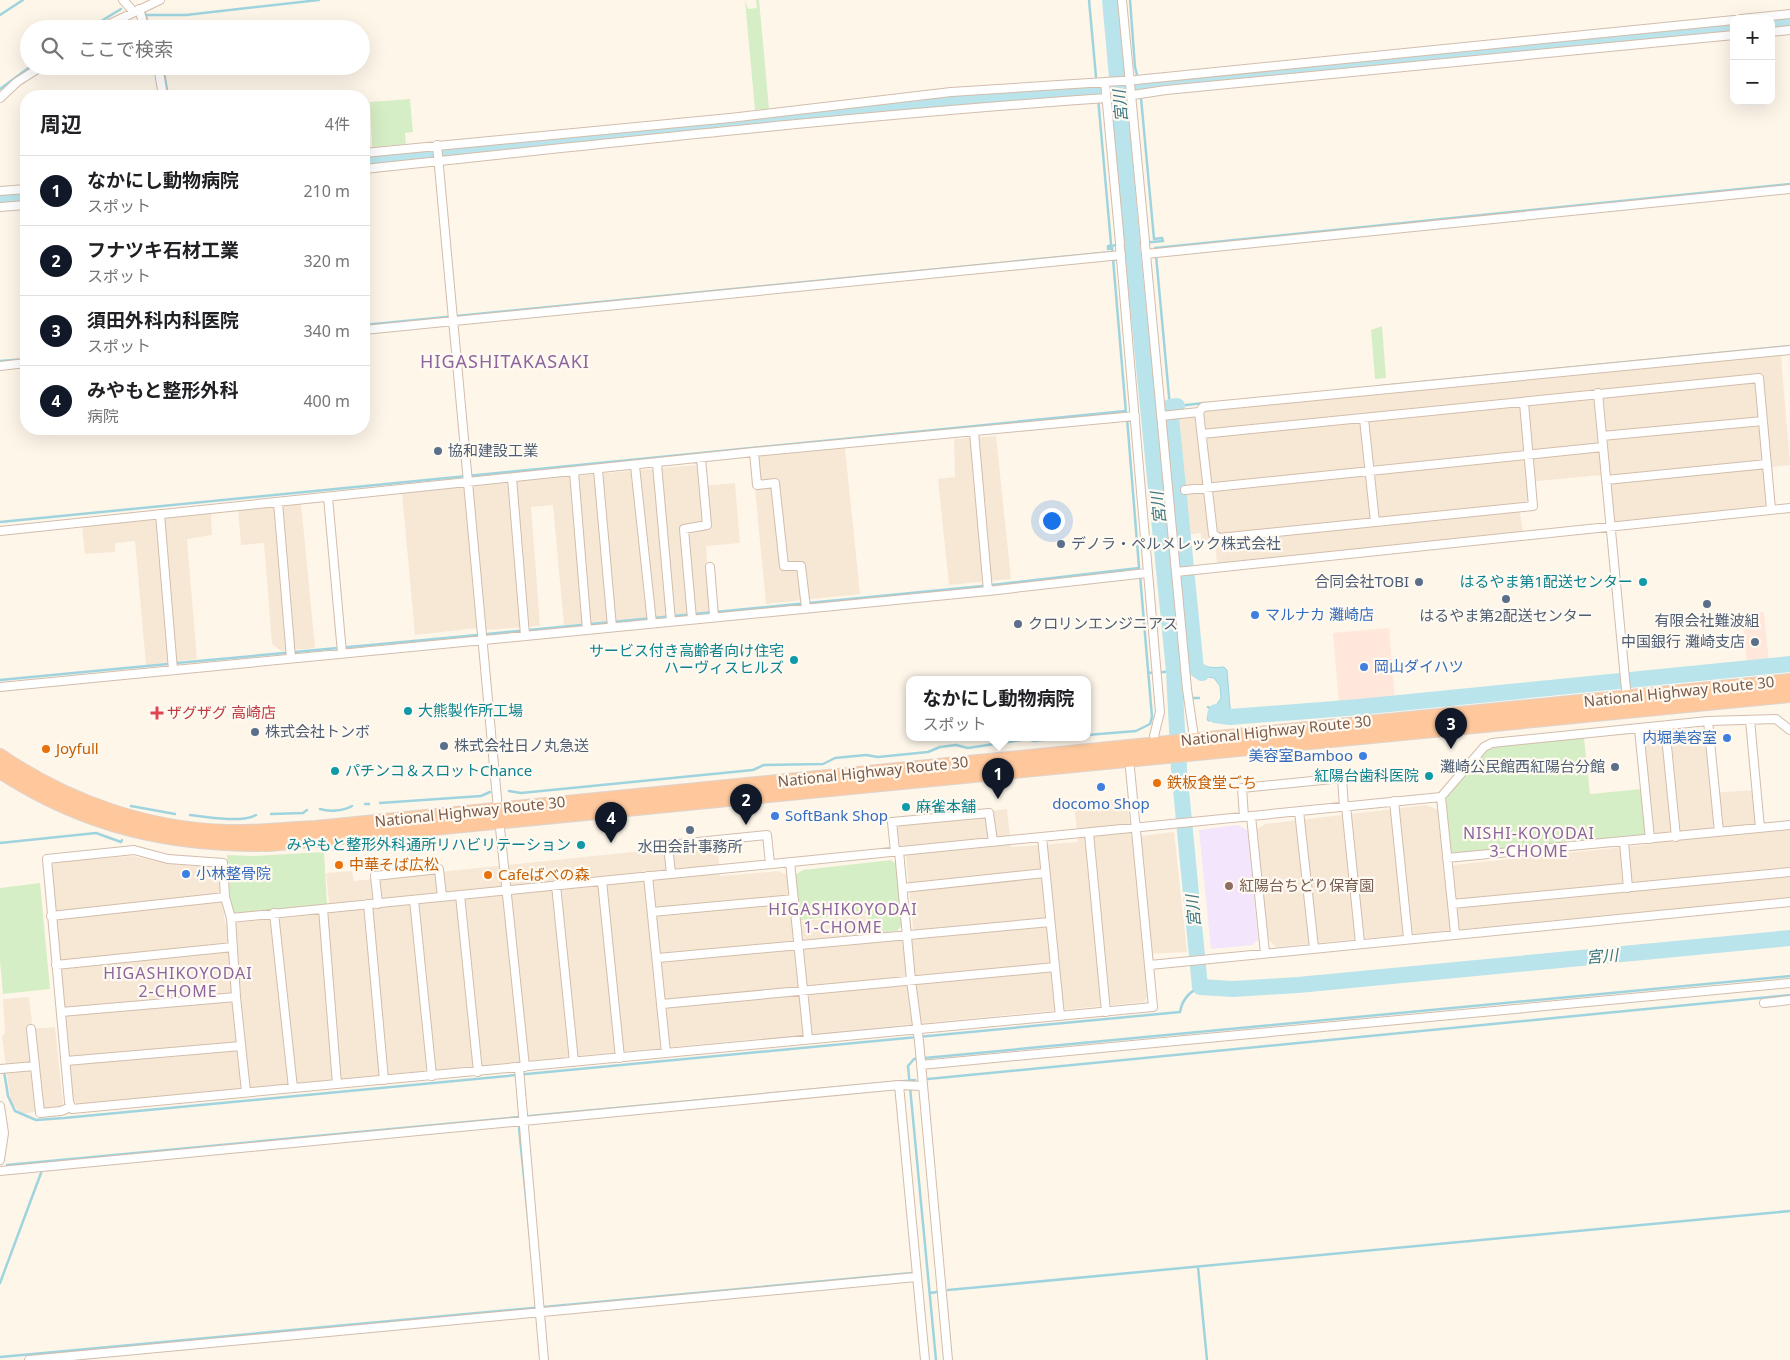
<!DOCTYPE html>
<html lang="ja">
<head>
<meta charset="utf-8">
<style>
	:root { --surface:#fff; --page:#f2f2f2; --text:#202124; --muted:#757577; --line:#e0e0e0; --accent:#111827 }
	body { margin:0; font-family:"Noto Sans","Noto Sans JP",sans-serif; background:var(--page); color:var(--text) }
	.controls { position:absolute; right:15px; top:15px; display:grid; overflow:hidden; border-radius:10px; box-shadow:0 5px 20px #0002 }
	.controls button { width:45px; height:45px; display:grid; place-items:center; padding:0; border:0; border-bottom:1px solid var(--line); background:var(--surface); color:var(--text); font:25px sans-serif }
	.you { position:absolute; left:1051px; top:520px; width:18px; height:18px; margin:-12px; border:4px solid #fff; border-radius:50%; background:#1a73e8; box-shadow:0 0 0 8px #1a73e833 }
	.badge { display:grid; place-items:center; width:32px; height:32px; border-radius:50%; background:var(--accent); color:#fff; font-size:16px; font-weight:700 }
	.pin { position:absolute; translate:-50% -41px; filter:drop-shadow(0 1px 2px #0008) }
	.pin::after { content:''; position:absolute; top:26px; width:18px; height:15px; background:inherit; clip-path:polygon(0 0,100% 0,50% 100%) }
	.popup { position:absolute; left:906px; top:676px; width:185px; height:65px; box-sizing:border-box; display:grid; place-content:center; border-radius:10px; background:var(--surface); filter:drop-shadow(0 1px 4px #0005); font-size:16px; white-space:nowrap; color:var(--muted) }
	.popup b { font-size:19px; color:var(--text) }
	.popup::after { content:''; position:absolute; left:50%; top:100%; margin-left:-10px; border:10px solid transparent; border-top-color:var(--surface) }
	.list { margin:0; padding:0; list-style:none }
	h2 { display:flex; justify-content:space-between; align-items:center; height:65px; margin:0; padding:0 20px; font-size:21px }
	h2 small { font-size:16px; font-weight:400; color:var(--muted) }
	.list li { display:grid; grid-template-columns:32px 1fr auto; gap:15px; align-items:center; box-sizing:border-box; height:70px; padding:0 20px; border-top:1px solid var(--line) }
	.list b { display:block; font-size:19px; white-space:nowrap }
	.list p { margin:0; font-size:16px; white-space:nowrap; color:var(--muted) }
	.list em { font-size:16px; font-style:normal; color:var(--muted) }
	.icon { flex:none; width:28px; height:28px; fill:none; stroke:currentColor; stroke-width:2; stroke-linecap:round; stroke-linejoin:round }
	.map { position:relative; flex:none; width:1790px; height:1360px; overflow:hidden }
	.search { position:absolute; background:var(--surface); box-shadow:0 5px 20px #0002; left:20px; top:20px; width:350px; height:55px; display:flex; align-items:center; gap:12px; box-sizing:border-box; padding:0 18px; border-radius:28px; color:var(--muted); font-size:19px }
	.panel { position:absolute; background:var(--surface); box-shadow:0 5px 20px #0002; left:20px; top:90px; width:350px; height:345px; border-radius:20px }
	.map>svg:first-child { display:block }
	.residential { fill:#f7e8d6 }
	.commercial { fill:#ffe7dc }
	.education { fill:#f3e5fb }
	.green { fill:#d6eec5 }
	.water { fill:#bae4eb; stroke:#9fd4de }
	.lines { fill:none; stroke-linecap:round; stroke-linejoin:round }
	.stream { stroke:#9fd4de; stroke-width:2.5 }
	.river { stroke:#bae4eb; stroke-width:16 }
	.minor-casing { stroke:#d3bdac; stroke-width:10 }
	.trunk-casing { stroke:#ddd4d0; stroke-width:16 }
	.minor { stroke:#fff; stroke-width:8 }
	.trunk { stroke:#fec89c; stroke-width:14 }
	.service-dot { fill:#5c6f8a; stroke:#fffaf1; stroke-width:2 }
	.culture-dot { fill:#0f9aa8; stroke:#fffaf1; stroke-width:2 }
	.shop-dot { fill:#3f7fe0; stroke:#fffaf1; stroke-width:2 }
	.health-dot { fill:#e0444e; stroke:#fffaf1; stroke-width:2 }
	.food-dot { fill:#e8710a; stroke:#fffaf1; stroke-width:2 }
	.education-dot { fill:#8d6e63; stroke:#fffaf1; stroke-width:2 }
	.labels { text-anchor:middle; stroke-width:4.5; stroke-linejoin:round; paint-order:stroke }
	.service-label { font-size:15px; fill:#4e5e75; stroke:#fffaf1; text-anchor:start }
	.culture-label { font-size:15px; fill:#0d838f; stroke:#fffaf1; text-anchor:end }
	.shop-label { font-size:15px; fill:#366cbe; stroke:#fffaf1; text-anchor:start }
	.street-label { font-size:15px; fill:#7d5b49; stroke:#fffaf1 }
	.health-label { font-size:15px; fill:#be3a42; stroke:#fffaf1; text-anchor:start }
	.food-label { font-size:15px; fill:#c56008; stroke:#fffaf1; text-anchor:start }
	.education-label { font-size:15px; fill:#785e54; stroke:#fffaf1; text-anchor:start }
	.water-label { font-size:16px; font-style:italic; fill:#3a7683; stroke:#fffaf1 }
	.neighbourhood-label { font-size:16px; letter-spacing:1px; fill:#8c659f; stroke:#fffaf1 }
	.quarter-label { font-size:18px; letter-spacing:1px; fill:#8c659f; stroke:#fffaf1 }
</style>
</head>
<body>
<div class="map">
<svg width="1790" height="1360" viewBox="0 0 1790 1360">
	<rect width="100%" height="100%" fill="#fef6e9"/>
	<path class="residential" d="M1781,355L1790,465L1763,468L1767,505L1606,524L1601,475L1528,482L1530,503L1519,506L1523,533L1217,563L1215,541L1201,540V533L1185,535L1175,418L1195,417L1203,411Z
		M996,436L1011,579L949,585L938,479L955,477L954,439Z
		M845,448L860,594L766,604L755,489L761,488L758,454Z
		M697,465L700,486L735,483L740,543L706,546L711,614L564,625L553,505L531,507L540,626L485,630L472,485Z
		M464,486L478,628L415,635L402,493Z
		M301,503L315,648L281,651L272,644L264,543L241,545L238,509Z
		M211,511L212,535L187,539L197,659L146,665L135,541L115,543V552L85,554L82,526Z
		M1705,730L1711,793L1754,790L1758,833L1790,830V898L1276,947L1268,939L1257,829L1265,824L1426,805L1439,810L1443,866L1652,844L1642,736Z
		M1127,798L1131,837L1174,832L1187,952L1144,954L1147,997L1144,1002L78,1104L73,1101L50,868L55,862L132,856L174,864L214,868L220,872L225,924L330,913L326,873L352,871L354,881L717,843L720,876L778,871L783,873L787,875L792,922L866,915L869,942L914,938L905,846L898,847L896,828L900,823L1007,809L1011,847L1078,842L1074,804Z
		M29,997L32,1022L28,1029L55,1027L63,1104L60,1108L22,1114L12,1104L10,1097L2,1036L5,1034L3,999Z"/>
	<path class="commercial" d="M1764,612L1769,664L1747,666L1742,614Z
		M1389,628L1395,700L1339,705L1333,633Z"/>
	<path class="education" d="M1238,825L1248,831L1258,940L1252,945L1211,949L1199,830Z"/>
	<path class="green" d="M745,0L748,9L757,8L756,0H759L769,109L755,110Z
		M410,99L413,132L405,133L406,144L372,147L370,102Z
		M1382,326L1386,378L1375,379L1371,330Z
		M1584,738L1590,794L1642,789L1646,835L1451,855L1445,799L1481,753L1490,747Z
		M324,852L327,905L234,913L231,911L227,855L253,856Z
		M891,860L896,864L900,910L800,920L795,875L803,870Z
		M40,883L50,989L3,994L0,961V888Z
		M901,911L902,925L897,931L869,934L867,914Z"/>
	<path class="water" d="M1192,654H1198C1200,669 1212,668 1224,667L1227,670L1230,707L1233,719L1208,721L1207,718L1221,698L1220,686L1214,678L1195,675L1191,670Z"/>
	<g class="lines">
		<path class="stream" d="M1089,0L1096,77
			M1130,0L1135,67L1140,87L1154,239
			M145,13L150,29
			M0,15L23,0
			M146,15H186L319,0
			M88,29L121,9
			M163,66L168,96
			M1097,86L1111,244
			M0,89L31,66
			M1154,239L1162,238L1163,241
			M1112,247L1126,413
			M1112,248L1108,249V246L1163,241
			M1155,248L1790,184
			M1156,255L1170,407
			M364,325L1112,252
			M0,361L26,359
			M1381,386L1790,346
			M1177,406L1204,403
			M1127,418L1139,567
			M0,522L1126,411
			M487,634L983,586L1139,568
			M177,663L478,635
			M1148,673L1179,671
			M0,680L168,664
			M1193,698H1199
			M1176,700L1185,699
			M1208,707L1215,711
			M1087,735L1136,731L1150,724L1152,717L1140,575
			M509,791L521,793L753,770L764,765L823,764L835,758L866,755L878,757L928,752L940,747L956,745L968,748L1028,739L1034,741L1062,738
			M380,803L481,796L490,792
			M365,804H369
			M131,806L175,814
			M320,809C329,812 344,811 352,806
			M271,814L303,813L307,810
			M190,815C206,817 241,823 256,815
			M0,843L96,833L121,842L122,840
			M4,1071L8,1096L15,1111L36,1120L64,1118L1180,1012C1182,1000 1189,992 1200,987
			M928,1079L1790,995
			M519,1128L532,1258
			M7,1165L915,1080
			M1198,1267L1207,1360
			M0,1283L41,1173
			M948,1290L1790,1211
			M930,1293L937,1292
			M0,1357L912,1273
			M936,1360L908,1066L914,1059L1790,976"/>
		<path class="river" d="M1110,0L1132,242
			M1771,24L1790,22
			M364,160L983,98L1140,87L1734,28
			M0,200L26,197
			M1132,245L1174,671L1179,769L1200,987L1233,989L1298,985L1790,938
			M1177,406L1170,407L1196,669L1202,673
			M1216,712L1215,715L1230,717L1359,707L1790,664"/>
		<g class="minor-casing">
			<path id="minor" d="M123,0L133,11
				M1122,0L1145,241
				M139,9L145,29
				M1741,19L1790,14
				M99,29L160,0
				M1771,32L1790,30
				M158,66L163,96
				M1105,82L1120,243
				M1133,95L1166,90L1734,35
				M0,98L17,82L42,66
				M437,145L498,809L525,1067
				M364,153L730,118L951,92L1136,80L1734,20
				M364,169C611,143 858,115 1106,98
				M0,191L26,189
				M0,207L26,205
				M1145,244L1187,689L1195,744
				M1120,247L1160,712L1154,736L1155,747
				M1146,254L1790,189
				M364,330L1121,255
				M0,366L26,363
				M1598,393L1627,700
				M1199,412L1203,407L1790,350
				M1161,416L1199,412L1213,534L1219,538L1533,506L1524,403
				M1364,419L1375,522
				M974,432L988,591
				M1202,434L1759,378L1771,509
				M1602,436L1763,421
				M754,452L757,485L775,483L784,566H801L806,608
				M657,464L671,621
				M635,466L652,623
				M598,470L612,627
				M574,472L587,630
				M512,478L525,635
				M1606,480L1767,464
				M1185,490L1603,447
				M328,497L342,653
				M278,502L291,658
				M160,514L173,670
				M0,531L754,452L1135,416
				M710,567L714,616
				M1176,572L1790,508
				M692,619L684,529L707,525L701,458
				M0,687L988,591L1147,573
				M1750,720L1760,828
				M1708,721L1719,832
				M1665,726L1676,837
				M1639,729L1650,839
				M1441,797L1455,933
				M1394,801L1408,938
				M1346,806L1360,943
				M1299,811L1314,948
				M1251,816L1265,953
				M1244,817L1242,788L1342,778L1344,807
				M1089,833L1106,1012
				M1042,837L1060,1016
				M1624,842L1628,888
				M895,851L892,822L989,813L993,842
				M899,851L911,980L919,1041L948,1360
				M1447,858L1790,825
				M790,862L808,1039
				M671,874L668,845L767,835L770,864
				M648,876L666,1053
				M602,881L620,1058
				M556,885L574,1062
				M903,888L1045,873
				M460,895L478,1072
				M414,900L432,1076
				M368,904L384,1080
				M378,904L375,876L439,869L442,897
				M1452,904L1790,872
				M323,909L337,1084
				M652,912L794,899
				M274,913L293,1088
				M51,916L225,897
				M231,918L1441,797L1484,747L1492,743L1708,721L1776,719L1790,730
				M658,958L1050,922
				M56,965L233,947
				M1150,965L1790,902
				M1764,1003L1790,1000
				M662,1004L1055,967
				M61,1012L236,997
				M31,1029L40,1113L61,1111L71,1107
				M66,1061L241,1046
				M921,1065L1790,983
				M519,1068L544,1360
				M0,1069L35,1066
				M899,1085L925,1360
				M246,1092L236,997L231,918L225,897L223,863L168,859L134,850L47,859L69,1102L72,1109L1153,1007L1129,758
				M0,1106L4,1133L0,1160
				M0,1171L899,1085L922,1086
				M29,1360L916,1277"/>
		</g>
		<g class="trunk-casing">
			<path id="trunk" d="M0,756C67,802 147,830 228,832C257,833 287,829 316,828L1790,681
				M0,771C84,826 169,845 269,844L1790,695"/>
		</g>
		<use href="#minor" class="minor"/>
		<use href="#trunk" class="trunk"/>
	</g>
	<g class="service-dot">
		<circle cx="438" cy="451" r="5"/>
		<circle cx="1061" cy="544" r="5"/>
		<circle cx="1419" cy="582" r="5"/>
		<circle cx="1506" cy="599" r="5"/>
		<circle cx="1707" cy="604" r="5"/>
		<circle cx="1018" cy="624" r="5"/>
		<circle cx="1755" cy="642" r="5"/>
		<circle cx="255" cy="732" r="5"/>
		<circle cx="444" cy="746" r="5"/>
		<circle cx="1615" cy="767" r="5"/>
		<circle cx="690" cy="830" r="5"/>
	</g>
	<g class="culture-dot">
		<circle cx="1643" cy="582" r="5"/>
		<circle cx="794" cy="660" r="5"/>
		<circle cx="408" cy="711" r="5"/>
		<circle cx="335" cy="771" r="5"/>
		<circle cx="1429" cy="776" r="5"/>
		<circle cx="906" cy="807" r="5"/>
		<circle cx="581" cy="845" r="5"/>
	</g>
	<g class="shop-dot">
		<circle cx="1255" cy="615" r="5"/>
		<circle cx="1364" cy="667" r="5"/>
		<circle cx="1727" cy="738" r="5"/>
		<circle cx="1363" cy="756" r="5"/>
		<circle cx="1101" cy="787" r="5"/>
		<circle cx="775" cy="816" r="5"/>
		<circle cx="186" cy="874" r="5"/>
	</g>
	<path class="health-dot" d="M154.5 705.5h5v5h5v5h-5v5h-5v-5h-5v-5h5z"/>
	<g class="food-dot">
		<circle cx="46" cy="749" r="5"/>
		<circle cx="1157" cy="783" r="5"/>
		<circle cx="339" cy="865" r="5"/>
		<circle cx="488" cy="875" r="5"/>
	</g>
	<circle class="education-dot" cx="1229" cy="886" r="5"/>
	<g class="labels">
		<g class="service-label">
			<text x="448" y="456">協和建設工業</text>
			<text x="1071" y="549">デノラ・ペルメレック株式会社</text>
			<text x="1409" y="587" text-anchor="end">合同会社TOBI</text>
			<text x="1506" y="621" text-anchor="middle">はるやま第2配送センター</text>
			<text x="1707" y="626" text-anchor="middle">有限会社難波組</text>
			<text x="1028" y="629">クロリンエンジニアス</text>
			<text x="1745" y="647" text-anchor="end">中国銀行 灘崎支店</text>
			<text x="265" y="737">株式会社トンボ</text>
			<text x="454" y="751">株式会社日ノ丸急送</text>
			<text x="1605" y="772" text-anchor="end">灘崎公民館西紅陽台分館</text>
			<text x="690" y="852" text-anchor="middle">水田会計事務所</text>
		</g>
		<g class="culture-label">
			<text x="1633" y="587">はるやま第1配送センター</text>
			<text x="784" y="656">サービス付き高齢者向け住宅<tspan x="784" dy="17">ハーヴィスヒルズ</tspan></text>
			<text x="418" y="716" text-anchor="start">大熊製作所工場</text>
			<text x="345" y="776" text-anchor="start">パチンコ＆スロットChance</text>
			<text x="1419" y="781">紅陽台歯科医院</text>
			<text x="916" y="812" text-anchor="start">麻雀本舗</text>
			<text x="571" y="850">みやもと整形外科通所リハビリテーション</text>
		</g>
		<g class="shop-label">
			<text x="1265" y="620">マルナカ 灘崎店</text>
			<text x="1374" y="672">岡山ダイハツ</text>
			<text x="1717" y="743" text-anchor="end">内堀美容室</text>
			<text x="1353" y="761" text-anchor="end">美容室Bamboo</text>
			<text x="1101" y="809" text-anchor="middle">docomo Shop</text>
			<text x="785" y="821">SoftBank Shop</text>
			<text x="196" y="879">小林整骨院</text>
		</g>
		<g class="street-label">
			<text transform="translate(1679 692) rotate(-6)" y="5">National Highway Route 30</text>
			<text transform="translate(1276 731) rotate(-6)" y="5">National Highway Route 30</text>
			<text transform="translate(873 772) rotate(-6)" y="5">National Highway Route 30</text>
			<text transform="translate(470 812) rotate(-6)" y="5">National Highway Route 30</text>
		</g>
		<g class="health-label">
			<text x="167" y="718">ザグザグ 高崎店</text>
		</g>
		<g class="food-label">
			<text x="56" y="754">Joyfull</text>
			<text x="1167" y="788">鉄板食堂ごち</text>
			<text x="349" y="870">中華そば広松</text>
			<text x="498" y="880">Cafeばべの森</text>
		</g>
		<g class="education-label">
			<text x="1239" y="891">紅陽台ちどり保育園</text>
		</g>
		<g class="water-label">
			<text transform="translate(1120 106) rotate(-95)" y="6">宮川</text>
			<text transform="translate(1158 508) rotate(-96)" y="6">宮川</text>
			<text transform="translate(1193 911) rotate(-95)" y="6">宮川</text>
			<text transform="translate(1602 956) rotate(-5)" y="6">宮川</text>
		</g>
		<g class="neighbourhood-label">
			<text x="1529" y="839">NISHI-KOYODAI<tspan x="1529" dy="18">3-CHOME</tspan></text>
			<text x="843" y="915">HIGASHIKOYODAI<tspan x="843" dy="18">1-CHOME</tspan></text>
			<text x="178" y="979">HIGASHIKOYODAI<tspan x="178" dy="18">2-CHOME</tspan></text>
		</g>
		<g class="quarter-label">
			<text x="505" y="368">HIGASHITAKASAKI</text>
		</g>
	</g>
</svg>
<div class="controls">
<button>+</button>
<button>−</button>
</div>
<div class="you"></div>
<div class="pin badge" style="left:998px;top:799px">1</div>
<div class="popup"><b>なかにし動物病院</b>スポット</div>
<div class="pin badge" style="left:746px;top:825px">2</div>
<div class="pin badge" style="left:1451px;top:749px">3</div>
<div class="pin badge" style="left:611px;top:843px">4</div>
<div class="search"><svg class="icon" aria-label="search" viewBox="0 0 24 24"><circle cx="10" cy="10" r="6"/><path d="M15 15l6 6"/></svg>ここで検索</div>
<section class="panel">
<h2>周辺<small>4件</small></h2>
<ul class="list">
<li><span class="badge">1</span><div><b>なかにし動物病院</b><p>スポット</p></div><em>210 m</em></li>
<li><span class="badge">2</span><div><b>フナツキ石材工業</b><p>スポット</p></div><em>320 m</em></li>
<li><span class="badge">3</span><div><b>須田外科内科医院</b><p>スポット</p></div><em>340 m</em></li>
<li><span class="badge">4</span><div><b>みやもと整形外科</b><p>病院</p></div><em>400 m</em></li>
</ul>
</section>
</div>
</body>
</html>
